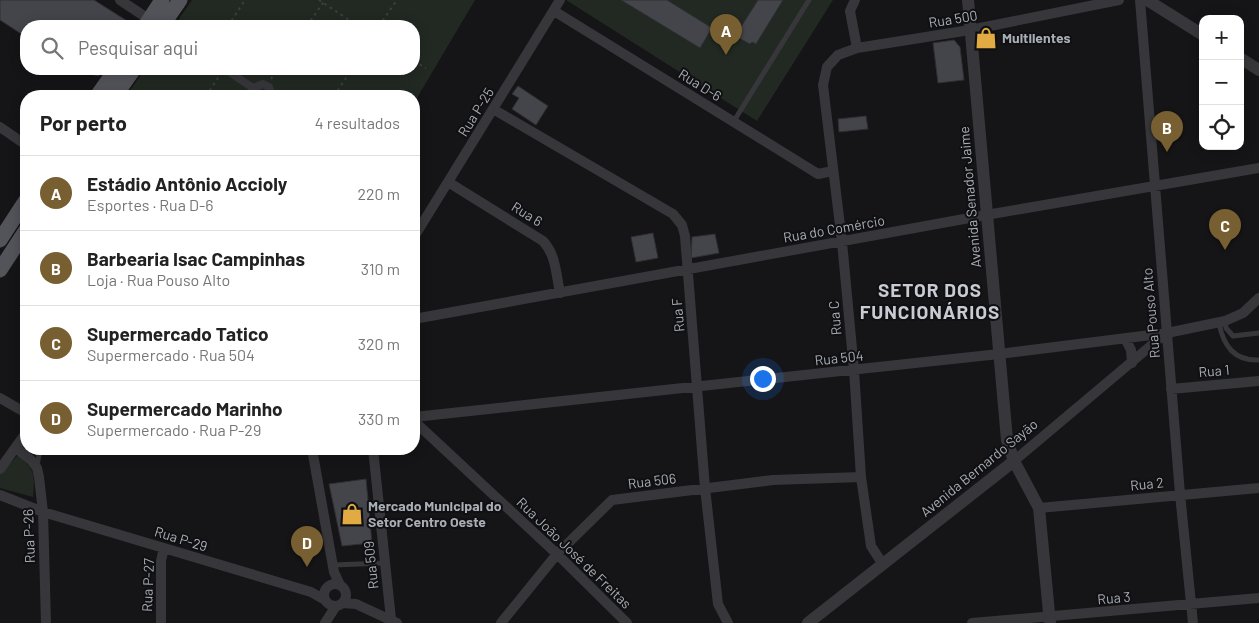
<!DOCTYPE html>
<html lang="pt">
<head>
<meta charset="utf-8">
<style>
	:root { --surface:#fff; --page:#f2f2f2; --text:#222; --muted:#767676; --line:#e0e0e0; --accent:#785f31 }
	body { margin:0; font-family:Barlow,sans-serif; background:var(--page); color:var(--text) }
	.controls { position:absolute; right:15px; top:15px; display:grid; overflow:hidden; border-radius:10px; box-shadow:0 2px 12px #0003 }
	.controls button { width:45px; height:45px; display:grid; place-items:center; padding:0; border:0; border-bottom:1px solid var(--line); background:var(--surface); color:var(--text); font:25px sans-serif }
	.you { position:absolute; left:762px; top:378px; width:18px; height:18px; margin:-12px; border:4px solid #fff; border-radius:50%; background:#1a73e8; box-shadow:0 0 0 8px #1a73e833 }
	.badge { display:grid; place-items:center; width:32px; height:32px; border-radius:50%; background:var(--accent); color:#fff; font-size:16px; font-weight:700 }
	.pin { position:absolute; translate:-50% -41px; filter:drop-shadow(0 1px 2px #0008) }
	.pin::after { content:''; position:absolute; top:26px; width:18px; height:15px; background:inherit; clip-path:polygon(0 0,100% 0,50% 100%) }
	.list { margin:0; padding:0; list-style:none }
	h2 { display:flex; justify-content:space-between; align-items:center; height:65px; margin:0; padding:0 20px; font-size:21px }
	h2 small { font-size:16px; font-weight:400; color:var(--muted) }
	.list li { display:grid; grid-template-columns:32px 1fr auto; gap:15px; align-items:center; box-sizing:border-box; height:75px; padding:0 20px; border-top:1px solid var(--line) }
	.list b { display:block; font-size:19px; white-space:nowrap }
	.list p { margin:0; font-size:16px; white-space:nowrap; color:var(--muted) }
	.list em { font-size:16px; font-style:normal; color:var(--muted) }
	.icon { flex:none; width:28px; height:28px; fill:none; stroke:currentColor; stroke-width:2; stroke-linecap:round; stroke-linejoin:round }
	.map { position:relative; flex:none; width:1259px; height:623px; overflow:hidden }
	.search { position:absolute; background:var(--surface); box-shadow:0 2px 12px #0003; left:20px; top:20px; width:400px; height:55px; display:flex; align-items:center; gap:12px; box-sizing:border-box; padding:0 18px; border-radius:20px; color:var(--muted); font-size:19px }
	.panel { position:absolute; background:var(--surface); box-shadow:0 2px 12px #0003; left:20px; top:90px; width:400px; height:365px; border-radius:20px }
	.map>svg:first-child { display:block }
	.green { fill:#222922 }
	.building { fill:#44454a; stroke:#2f2f33 }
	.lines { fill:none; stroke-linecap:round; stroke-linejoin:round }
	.path { stroke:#3d3e42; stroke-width:2; stroke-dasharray:2.5 4; stroke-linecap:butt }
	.service { stroke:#37373b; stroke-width:5 }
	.pedestrian { stroke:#37373b; stroke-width:8 }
	.minor { stroke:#37373b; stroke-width:10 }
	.tertiary { stroke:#37373b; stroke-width:12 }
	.primary { stroke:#53545a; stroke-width:15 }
	.labels { text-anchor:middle; stroke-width:4; stroke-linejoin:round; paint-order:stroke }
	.street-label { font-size:14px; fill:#a8adb6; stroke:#101012 }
	.poi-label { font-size:14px; font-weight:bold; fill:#a8adb6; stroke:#101012; text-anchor:start }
	.district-label { font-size:19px; font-weight:bold; letter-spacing:1px; fill:#c9cbd2; stroke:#101012 }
</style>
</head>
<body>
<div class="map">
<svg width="1259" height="623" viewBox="0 0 1259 623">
	<rect width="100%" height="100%" fill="#151517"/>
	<path class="green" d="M192,0H475L414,103V96H126L145,69H414V26H174Z
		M566,0H833L757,121Z
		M18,455C35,470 35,475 33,497L0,488V474Z"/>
	<path class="building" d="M0,0H94L132,24L130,26H26V37L0,20Z
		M621,0H667L712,28L700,48Z
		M758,0H783L756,44L752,42L750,44L739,38L741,35L737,33Z
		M954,40L960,47L964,80L938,83L933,43Z
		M76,69H103L98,76Z
		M518,86L548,106L536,125L512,109L519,98L512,94Z
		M866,116L868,129L839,132L838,119Z
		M653,233L658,258L636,262L631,237Z
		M715,234L719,253L691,258L692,237Z
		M366,479L372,543L342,546L329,484Z"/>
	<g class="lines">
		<path class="path" d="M319,0L358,26
			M228,26L245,0
			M307,26L325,0
			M379,26L397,0
			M414,61L426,68
			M271,79L277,69
			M206,96L220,75
			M334,96L352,69"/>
		<path class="service" d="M734,121L809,0
			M1225,321L1226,328L1233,336L1259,333
			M1219,324C1224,346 1234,361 1259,360
			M37,466L40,449
			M333,565L385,563"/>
		<path class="pedestrian" d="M225,69L253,88
			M251,96L253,88L263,84L269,87L272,96"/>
		<path class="minor" d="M120,0L153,22
			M855,0L850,11L857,48
			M1140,0L1180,494L1193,623
			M554,11L818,174L833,171
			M493,109L673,214L682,225L685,236L705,488L718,604L728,623
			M0,127L26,145
			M448,182L543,241C556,255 556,274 560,293
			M414,237L560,0
			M414,319L986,215L1259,168
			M1125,338L1131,350L1132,363
			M1171,389L1259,381
			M0,398L26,413
			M414,417L999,354L1167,333L1225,321L1243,313L1259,298
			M414,421L557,554L627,623
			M16,448L31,460L37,468L39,477L43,512L46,623
			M312,449L334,572L340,585
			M373,449L391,619
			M1014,461L1166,333
			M0,469L26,433
			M0,495L43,512L311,592L325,600
			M1039,508L1259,488
			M882,563L871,546L861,477L854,370L842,242L823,85L827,67L838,55L857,48L970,30L1119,0
			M324 595a11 11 0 1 1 22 0a11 11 0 1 1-22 0Z
			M343,603L356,604L397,623
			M161,623V561L164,548
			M325,623L336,606
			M501,623L557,554L612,500L773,480L861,477
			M972,623L1259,598"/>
		<path class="tertiary" d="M968,0L1007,440L1014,461L1039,508L1050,623
			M1147,0L1203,35
			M1240,58L1259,70
			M808,623L1014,461"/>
		<path class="primary" d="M145,26L162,0
			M162,26L180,0
			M97,96L116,69
			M115,96L134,69
			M0,240L26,200
			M0,270L26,230"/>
	</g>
	<defs>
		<g id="shop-bare" transform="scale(1.725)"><path d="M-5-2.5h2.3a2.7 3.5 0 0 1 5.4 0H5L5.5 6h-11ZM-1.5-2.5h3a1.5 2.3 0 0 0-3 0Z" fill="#e1aa43" stroke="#101012" stroke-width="2.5" paint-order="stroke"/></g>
	</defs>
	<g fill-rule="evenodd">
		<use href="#shop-bare" x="986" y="38"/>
		<use href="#shop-bare" x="352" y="514"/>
	</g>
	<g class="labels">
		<g class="street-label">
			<text transform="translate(953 19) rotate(-9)" y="5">Rua 500</text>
			<text transform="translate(700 85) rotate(32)" y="5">Rua D-6</text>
			<text transform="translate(476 112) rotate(-58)" y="5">Rua P-25</text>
			<text transform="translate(970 197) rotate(-95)" y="5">Avenida Senador Jaime</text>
			<text transform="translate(527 214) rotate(32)" y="5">Rua 6</text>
			<text transform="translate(834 229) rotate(-10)" y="5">Rua do Comércio</text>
			<text transform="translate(1151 313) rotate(-95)" y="5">Rua Pouso Alto</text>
			<text transform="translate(678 315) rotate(-95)" y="5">Rua F</text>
			<text transform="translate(835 318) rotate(-95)" y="5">Rua C</text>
			<text transform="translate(839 358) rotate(-6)" y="5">Rua 504</text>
			<text transform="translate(1214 371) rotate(-5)" y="5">Rua 1</text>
			<text transform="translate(979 468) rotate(-39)" y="5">Avenida Bernardo Sayão</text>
			<text transform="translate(652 481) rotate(-7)" y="5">Rua 506</text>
			<text transform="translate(1147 484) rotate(-6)" y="5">Rua 2</text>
			<text transform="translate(29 536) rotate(-92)" y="5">Rua P-26</text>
			<text transform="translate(181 539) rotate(17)" y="5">Rua P-29</text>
			<text transform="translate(574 553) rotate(44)" y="5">Rua João José de Freitas</text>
			<text transform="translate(371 565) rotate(-96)" y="5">Rua 509</text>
			<text transform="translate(148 585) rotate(-88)" y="5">Rua P-27</text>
			<text transform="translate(1114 598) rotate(-5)" y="5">Rua 3</text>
		</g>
		<g class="poi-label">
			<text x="1002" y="43">Multilentes</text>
			<text x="368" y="511">Mercado Municipal do<tspan x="368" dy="16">Setor Centro Oeste</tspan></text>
		</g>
		<g class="district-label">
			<text x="930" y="297">SETOR DOS<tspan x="930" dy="22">FUNCIONÁRIOS</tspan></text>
		</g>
	</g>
</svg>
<div class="controls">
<button>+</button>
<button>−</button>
<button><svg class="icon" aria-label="locate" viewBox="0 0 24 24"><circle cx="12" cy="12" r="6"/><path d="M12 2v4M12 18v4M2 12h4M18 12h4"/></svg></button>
</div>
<div class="you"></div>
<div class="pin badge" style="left:726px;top:55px">A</div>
<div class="pin badge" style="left:1167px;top:152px">B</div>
<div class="pin badge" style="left:1225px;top:250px">C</div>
<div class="pin badge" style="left:307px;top:567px">D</div>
<div class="search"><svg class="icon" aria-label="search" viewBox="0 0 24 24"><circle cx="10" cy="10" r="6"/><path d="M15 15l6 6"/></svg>Pesquisar aqui</div>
<section class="panel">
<h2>Por perto<small>4 resultados</small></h2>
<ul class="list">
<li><span class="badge">A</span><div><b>Estádio Antônio Accioly</b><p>Esportes · Rua D-6</p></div><em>220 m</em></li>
<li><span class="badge">B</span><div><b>Barbearia Isac Campinhas</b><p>Loja · Rua Pouso Alto</p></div><em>310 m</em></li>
<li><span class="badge">C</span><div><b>Supermercado Tatico</b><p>Supermercado · Rua 504</p></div><em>320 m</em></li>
<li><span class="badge">D</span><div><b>Supermercado Marinho</b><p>Supermercado · Rua P-29</p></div><em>330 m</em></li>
</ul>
</section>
</div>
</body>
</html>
